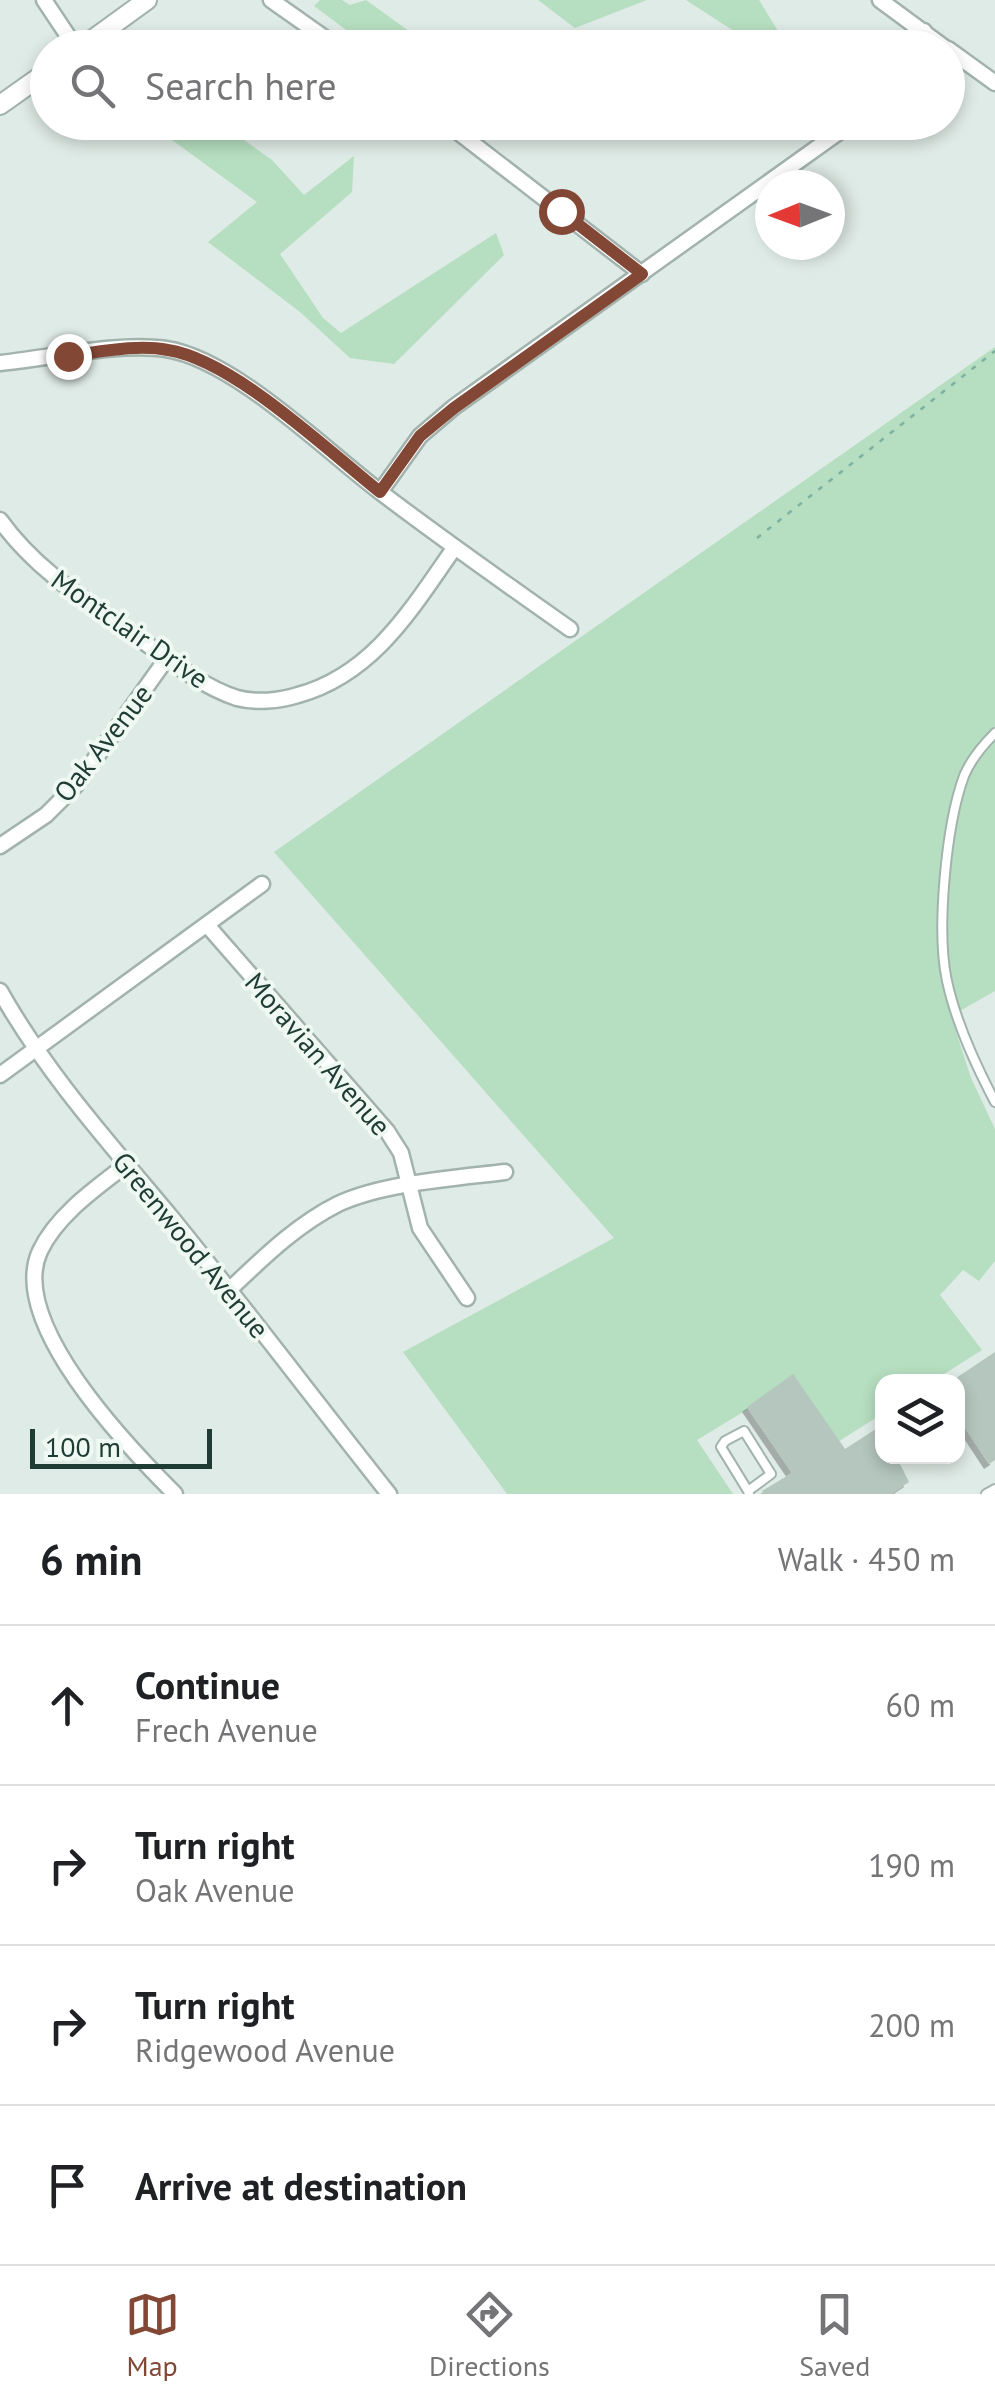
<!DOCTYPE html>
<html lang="en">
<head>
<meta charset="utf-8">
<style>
	:root { --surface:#fff; --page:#f6f6f6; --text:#202124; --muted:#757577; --line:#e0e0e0; --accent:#834736 }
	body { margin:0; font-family:"PT Sans",sans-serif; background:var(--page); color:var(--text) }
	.controls { position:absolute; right:30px; bottom:30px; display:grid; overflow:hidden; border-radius:20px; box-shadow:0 5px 15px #0003 }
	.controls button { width:90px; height:90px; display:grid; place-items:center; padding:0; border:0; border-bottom:2px solid var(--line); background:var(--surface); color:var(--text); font:50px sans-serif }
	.compass { position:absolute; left:755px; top:170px; width:90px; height:90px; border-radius:50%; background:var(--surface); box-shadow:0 5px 15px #0003; rotate:269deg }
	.scale { position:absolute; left:30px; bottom:25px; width:182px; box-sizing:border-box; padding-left:10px; border:5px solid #1f3c34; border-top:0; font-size:28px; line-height:35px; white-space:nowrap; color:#1f3c34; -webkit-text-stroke:8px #eff8f3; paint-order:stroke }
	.stop { position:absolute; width:30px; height:30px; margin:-22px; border:8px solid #834736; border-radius:50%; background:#fff }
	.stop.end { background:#834736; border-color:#fff; box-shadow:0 2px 10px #0008 }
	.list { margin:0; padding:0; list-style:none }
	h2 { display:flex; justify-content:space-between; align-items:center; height:130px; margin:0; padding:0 40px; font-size:42px }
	h2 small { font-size:32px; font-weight:400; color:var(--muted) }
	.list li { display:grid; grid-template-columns:65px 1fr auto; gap:30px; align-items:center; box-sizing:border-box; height:160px; padding:0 40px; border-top:2px solid var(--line) }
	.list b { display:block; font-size:38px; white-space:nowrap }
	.list p { margin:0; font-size:32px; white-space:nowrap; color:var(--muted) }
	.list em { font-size:32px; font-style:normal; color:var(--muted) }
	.icon { flex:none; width:55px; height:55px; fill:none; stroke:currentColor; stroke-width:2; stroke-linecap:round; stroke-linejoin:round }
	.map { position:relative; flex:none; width:995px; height:1494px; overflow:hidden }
	.search { position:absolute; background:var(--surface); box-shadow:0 5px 15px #0003; left:30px; right:30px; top:30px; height:110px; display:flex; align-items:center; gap:25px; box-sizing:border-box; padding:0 35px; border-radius:55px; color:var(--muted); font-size:38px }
	.sheet { height:770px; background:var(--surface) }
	nav { display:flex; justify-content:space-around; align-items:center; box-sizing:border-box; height:140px; border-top:2px solid var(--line); background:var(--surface); font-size:28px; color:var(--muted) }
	nav a { display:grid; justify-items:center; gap:5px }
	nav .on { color:var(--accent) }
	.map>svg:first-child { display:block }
	.green { fill:#b6dec0 }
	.building { fill:#b4c6be; filter:url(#shadow) }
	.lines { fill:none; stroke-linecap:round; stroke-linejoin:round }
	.service-casing { stroke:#a2b3ad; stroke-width:12 }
	.minor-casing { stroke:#a2b3ad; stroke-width:19 }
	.tertiary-casing { stroke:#a2b3ad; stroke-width:22 }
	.path { stroke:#7db1a0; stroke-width:2.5; stroke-dasharray:5 8; stroke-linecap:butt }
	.service { stroke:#fff; stroke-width:8 }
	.minor { stroke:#fff; stroke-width:14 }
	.tertiary { stroke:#fff; stroke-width:18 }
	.route { stroke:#834736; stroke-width:12 }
	.labels { text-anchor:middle; stroke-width:8; stroke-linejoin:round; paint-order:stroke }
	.street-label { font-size:28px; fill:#1f3c34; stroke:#eff8f3 }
</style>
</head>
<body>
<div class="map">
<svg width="995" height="1494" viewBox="0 0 995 1494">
	<defs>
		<filter id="shadow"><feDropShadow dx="-5" dy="5" stdDeviation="0" flood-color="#0004"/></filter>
	</defs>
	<rect width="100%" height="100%" fill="#dfebe6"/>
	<path class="green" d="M320,0H342L350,5L366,0L431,47H369L314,6Z
		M538,0H647L575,28Z
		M686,0H759L783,39L757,46Z
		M164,122L220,123L272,160L304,195L354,156L352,192L280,254L323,318L341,333L496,233L504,255L394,364L350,358L300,312L208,242L257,202L157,129Z
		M995,347V991L951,1016L971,1078L995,1129V1261L979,1281L963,1270L940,1295L982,1350L933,1381L882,1382V1414L836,1443L794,1381L697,1440L733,1494H507L403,1352L614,1238L274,852Z"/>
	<path class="building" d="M995,1352V1460L989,1464L958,1417V1382H950Z
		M793,1374L845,1449L882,1425V1456H896L909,1482L891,1494H764L762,1491L792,1473L747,1407Z"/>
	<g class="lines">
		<g class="service-casing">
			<path id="service" d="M995,733C982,746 971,759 964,776C946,825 936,931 947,981C956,1023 975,1064 995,1102
				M748,1491L771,1474L744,1431L725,1441L721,1447L748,1491L749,1494
				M986,1494L995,1489"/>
		</g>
		<g class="minor-casing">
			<path id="minor" d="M44,0L76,48
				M271,0L339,48
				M880,0L945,48
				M911,48L924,31
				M948,49L995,83
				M445,122L642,274
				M0,363C49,358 119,342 166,349C233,359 324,449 379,491C442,539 506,584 570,629
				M380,492L420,436L454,407L853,122
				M0,520C35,569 85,600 133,634C165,657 200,686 237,698C256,703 279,701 298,695C374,674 412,608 455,547
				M0,846L46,815L77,784L167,658
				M207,925L387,1131L401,1153L420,1228L467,1298
				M0,991C46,1073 111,1145 171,1217C245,1308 316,1402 389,1494
				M0,1075L262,884
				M126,1165C96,1188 57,1215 40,1251C7,1322 128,1447 175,1494
				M229,1290C262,1259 296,1225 338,1204C383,1183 455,1178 505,1172"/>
		</g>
		<g class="tertiary-casing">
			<path id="tertiary" d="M81,48L147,0
				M0,105L48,71"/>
		</g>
		<path class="path" d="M757,538L995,351"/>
		<use href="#service" class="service"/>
		<use href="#minor" class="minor"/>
		<use href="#tertiary" class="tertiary"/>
	</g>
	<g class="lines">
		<path class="route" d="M68,356C100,352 136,344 168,350C233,360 326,449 380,492L420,436L454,408L642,274L561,211"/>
	</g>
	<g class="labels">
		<g class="street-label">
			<text transform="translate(130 629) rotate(35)" y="10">Montclair Drive</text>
			<text transform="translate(103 743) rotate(-52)" y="10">Oak Avenue</text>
			<text transform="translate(318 1054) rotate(49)" y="10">Moravian Avenue</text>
			<text transform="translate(191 1245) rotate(51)" y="10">Greenwood Avenue</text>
		</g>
	</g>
</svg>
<div class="controls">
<button><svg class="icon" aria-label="layers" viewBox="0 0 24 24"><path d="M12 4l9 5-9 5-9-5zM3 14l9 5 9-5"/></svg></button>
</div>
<svg class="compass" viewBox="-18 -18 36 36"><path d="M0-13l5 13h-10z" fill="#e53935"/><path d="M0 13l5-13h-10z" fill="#757577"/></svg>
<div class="scale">100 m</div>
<div class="stop" style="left:561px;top:211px"></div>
<div class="stop end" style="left:68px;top:356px"></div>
<div class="search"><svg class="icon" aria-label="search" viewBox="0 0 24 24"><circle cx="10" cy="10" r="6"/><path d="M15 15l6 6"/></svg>Search here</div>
</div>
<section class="sheet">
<h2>6 min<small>Walk · 450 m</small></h2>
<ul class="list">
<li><svg class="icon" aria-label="ahead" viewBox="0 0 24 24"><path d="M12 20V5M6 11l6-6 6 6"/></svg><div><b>Continue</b><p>Frech Avenue</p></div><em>60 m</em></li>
<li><svg class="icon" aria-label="right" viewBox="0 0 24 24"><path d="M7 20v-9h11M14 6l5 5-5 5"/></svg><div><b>Turn right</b><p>Oak Avenue</p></div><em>190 m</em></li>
<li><svg class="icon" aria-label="right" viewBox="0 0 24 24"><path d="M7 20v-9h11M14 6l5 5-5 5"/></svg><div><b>Turn right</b><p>Ridgewood Avenue</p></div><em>200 m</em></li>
<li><svg class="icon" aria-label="arrive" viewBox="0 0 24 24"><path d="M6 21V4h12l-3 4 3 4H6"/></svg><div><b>Arrive at destination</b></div></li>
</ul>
</section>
<nav>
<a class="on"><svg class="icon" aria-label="map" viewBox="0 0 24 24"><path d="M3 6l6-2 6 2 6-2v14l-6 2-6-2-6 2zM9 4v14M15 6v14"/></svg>Map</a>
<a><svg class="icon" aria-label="directions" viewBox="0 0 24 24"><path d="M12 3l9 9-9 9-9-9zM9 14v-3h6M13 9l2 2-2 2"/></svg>Directions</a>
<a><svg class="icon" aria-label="saved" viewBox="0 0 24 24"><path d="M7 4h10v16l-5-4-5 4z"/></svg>Saved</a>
</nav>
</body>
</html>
